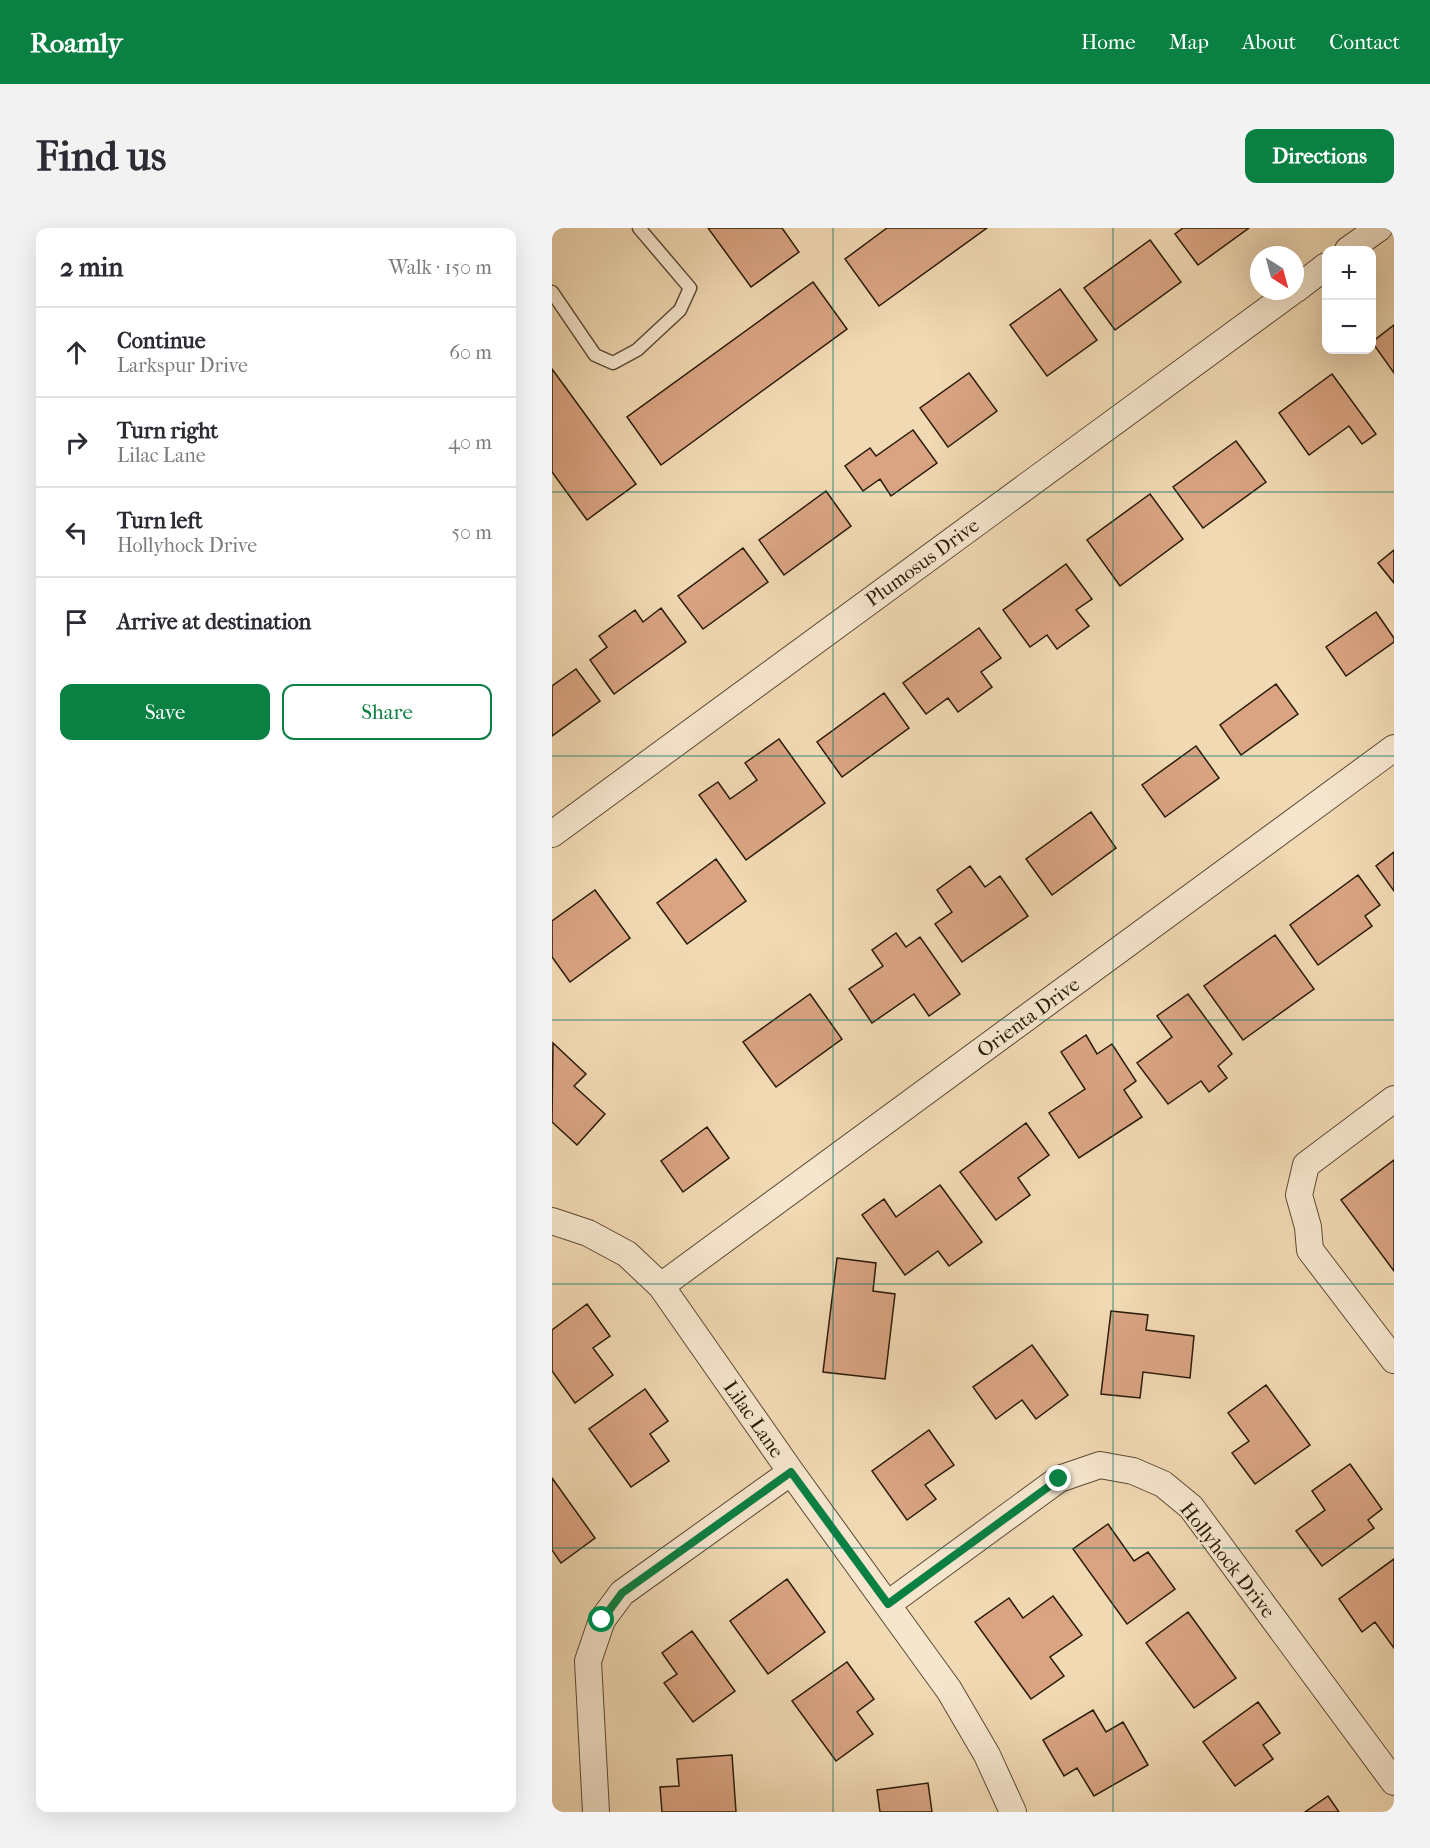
<!DOCTYPE html>
<html lang="en">
<head>
<meta charset="utf-8">
<style>
	:root { --surface:#fff; --page:#f2f2f3; --text:#2b2b33; --muted:#7c7c81; --line:#e1e1e2; --accent:#0b8043 }
	body { margin:0; font-family:"IM FELL French Canon",serif; background:var(--page); color:var(--text) }
	.controls { position:absolute; right:18px; top:18px; display:grid; overflow:hidden; border-radius:12px; box-shadow:0 6px 24px #0002 }
	.controls button { width:54px; height:54px; display:grid; place-items:center; padding:0; border:0; border-bottom:2px solid var(--line); background:var(--surface); color:var(--text); font:30px sans-serif }
	.compass { position:absolute; left:698px; top:18px; width:54px; height:54px; border-radius:50%; background:var(--surface); box-shadow:0 6px 24px #0002; rotate:144deg }
	.stop { position:absolute; width:18px; height:18px; margin:-14px; border:4px solid #0b8043; border-radius:50%; background:#fff }
	.stop.end { background:#0b8043; border-color:#fff; box-shadow:0 2px 6px #0008 }
	.list { margin:0; padding:0; list-style:none }
	h2 { display:flex; justify-content:space-between; align-items:center; height:78px; margin:0; padding:0 24px; font-size:26px }
	h2 small { font-size:20px; font-weight:400; color:var(--muted) }
	.list li { display:grid; grid-template-columns:39px 1fr auto; gap:18px; align-items:center; box-sizing:border-box; height:90px; padding:0 24px; border-top:2px solid var(--line) }
	.list b { display:block; font-size:22px; white-space:nowrap }
	.list p { margin:0; font-size:20px; white-space:nowrap; color:var(--muted) }
	.list em { font-size:20px; font-style:normal; color:var(--muted) }
	.actions { display:flex; gap:12px; padding:18px 24px }
	.actions a { flex:1; padding:14px 0; border:2px solid var(--accent); border-radius:12px; text-align:center; font-size:21px; color:var(--accent) }
	.actions .main { background:var(--accent); color:#fff }
	.icon { flex:none; width:33px; height:33px; fill:none; stroke:currentColor; stroke-width:2; stroke-linecap:round; stroke-linejoin:round }
	.map { position:relative; flex:none; width:842px; height:1584px; overflow:hidden; border-radius:12px }
	header { display:flex; align-items:center; gap:36px; box-sizing:border-box; height:84px; padding:0 30px; background:var(--accent); color:#fff }
	header strong { font-size:28px }
	nav { display:flex; gap:33px; margin-inline-start:auto; font-size:21px }
	.intro { display:flex; align-items:center; justify-content:space-between; box-sizing:border-box; height:144px; padding:0 36px }
	h1 { margin:0; font-size:42px }
	.button { padding:15px 27px; border-radius:12px; background:var(--accent); color:#fff; font-size:21px; font-weight:700 }
	main { display:flex; gap:36px; padding:0 36px }
	aside { flex:1; background:var(--surface); border-radius:12px; box-shadow:0 6px 24px #0002 }
	.map>svg:first-child { display:block }
	.building { fill:#daa483; stroke:#291b09; stroke-width:1.5 }
	.lines { fill:none; stroke-linecap:round; stroke-linejoin:round }
	.lane-casing { stroke:#5b4a34; stroke-width:15 }
	.street-casing { stroke:#5b4a34; stroke-width:28 }
	.lane { stroke:#f6e6ce; stroke-width:12 }
	.street { stroke:#f6e6ce; stroke-width:26 }
	.route { stroke:#0b8043; stroke-width:8 }
	.grid { fill:none; stroke:#0f766e; stroke-width:1.5; stroke-opacity:0.55 }
	.labels { text-anchor:middle; stroke-width:4.5; stroke-linejoin:round; paint-order:stroke }
	.street-label { font-size:20px; fill:#291b09; stroke:#f6e6ce }
</style>
</head>
<body>
<header>
<strong>Roamly</strong>
<nav><a>Home</a><a>Map</a><a>About</a><a>Contact</a></nav>
</header>
<div class="intro"><h1>Find us</h1><a class="button">Directions</a></div>
<main>
<aside>
<h2>2 min<small>Walk · 150 m</small></h2>
<ul class="list">
<li><svg class="icon" aria-label="ahead" viewBox="0 0 24 24"><path d="M12 20V5M6 11l6-6 6 6"/></svg><div><b>Continue</b><p>Larkspur Drive</p></div><em>60 m</em></li>
<li><svg class="icon" aria-label="right" viewBox="0 0 24 24"><path d="M7 20v-9h11M14 6l5 5-5 5"/></svg><div><b>Turn right</b><p>Lilac Lane</p></div><em>40 m</em></li>
<li><svg class="icon" aria-label="left" viewBox="0 0 24 24"><path d="M17 20v-9H6M10 6l-5 5 5 5"/></svg><div><b>Turn left</b><p>Hollyhock Drive</p></div><em>50 m</em></li>
<li><svg class="icon" aria-label="arrive" viewBox="0 0 24 24"><path d="M6 21V4h12l-3 4 3 4H6"/></svg><div><b>Arrive at destination</b></div></li>
</ul>
<div class="actions"><a class="main">Save</a><a>Share</a></div>
</aside>
<div class="map">
<svg width="842" height="1584" viewBox="0 0 842 1584">
	<rect width="100%" height="100%" fill="#f1d9b3"/>
	<filter id="stains"><feTurbulence type="fractalNoise" baseFrequency=".00333" numOctaves="4"/><feColorMatrix values="0 0 0 0 .2 0 0 0 0 .09 0 0 0 0 .02 0 0 0 .5 -.17"/></filter>
	<radialGradient id="worn" r=".72"><stop offset=".6" stop-color="#630" stop-opacity="0"/><stop offset="1" stop-color="#630" stop-opacity=".3"/></radialGradient>
	<path class="building" d="M156,0H230L247,24L199,59Z
		M335,0H435L327,78L293,31Z
		M631,0H697L646,37L623,6Z
		M598,12L629,54L563,102L532,60Z
		M261,54L295,101L109,237L75,189Z
		M508,61L545,112L495,148L458,97Z
		M842,97V145L820,114Z
		M0,141L84,256L35,292L0,244Z
		M417,145L445,183L396,219L368,180Z
		M780,146L824,206L810,216L797,198L757,227L727,185Z
		M361,202L385,235L339,268L328,251L311,263L293,238L318,220L324,228Z
		M684,213L714,254L651,300L621,259Z
		M274,263L299,298L232,347L207,312Z
		M598,266L631,311L568,358L535,312Z
		M191,320L216,354L151,401L126,368Z
		M842,322V355L826,335Z
		M514,336L540,371L524,382L537,398L505,421L495,407L478,419L451,382Z
		M109,380L134,414L62,466L38,432L55,419L47,408L83,382L91,394Z
		M824,384L842,410V414L794,448L774,419Z
		M427,400L449,430L429,444L440,459L406,484L396,470L374,486L351,455Z
		M24,441L48,473L0,508V458Z
		M724,456L746,486L689,527L668,497Z
		M332,465L357,500L290,549L265,514Z
		M227,511L273,575L194,632L147,567L166,554L178,571L205,552L193,535Z
		M644,518L667,550L613,589L590,557Z
		M539,584L564,620L500,667L474,631Z
		M842,624V663L824,638Z
		M164,631L194,673L135,716L105,675Z
		M418,638L433,659L448,648L476,688L410,734L383,696L400,684L385,662Z
		M806,647L828,677L813,688L820,698L766,737L738,697Z
		M43,662L78,710L18,754L0,729V693Z
		M344,705L354,719L368,709L408,766L377,788L362,766L320,795L297,761L331,738L320,722Z
		M723,707L762,761L691,812L652,758Z
		M258,766L290,811L224,859L191,814Z
		M636,766L680,826L666,838L675,850L657,864L649,853L616,876L585,835L620,809L605,788Z
		M534,807L545,826L560,816L584,853L572,862L590,889L527,930L497,885L533,861L509,824Z
		M1,815L34,846L22,858L53,886L25,917L0,894Z
		M474,895L497,927L466,950L478,967L444,992L408,944Z
		M155,899L177,930L131,964L109,933Z
		M842,932V1043L789,972Z
		M388,957L430,1014L397,1038L386,1023L353,1047L310,987L332,971L344,989Z
		M285,1030L324,1035L321,1063L343,1066L333,1151L271,1144Z
		M35,1076L58,1108L41,1120L61,1147L23,1175L0,1143V1102Z
		M559,1083L596,1087L594,1102L642,1108L638,1150L591,1144L588,1170L549,1166Z
		M480,1117L516,1167L484,1191L470,1172L444,1191L421,1159Z
		M714,1157L758,1217L703,1256L680,1225L697,1213L676,1185Z
		M93,1161L116,1193L98,1206L117,1233L79,1259L37,1201Z
		M377,1202L402,1237L373,1257L384,1271L355,1292L320,1243Z
		M798,1236L830,1281L816,1292L822,1300L770,1338L744,1303L773,1282L760,1263Z
		M0,1250L43,1310L9,1335L0,1322Z
		M556,1296L582,1333L596,1324L623,1361L575,1396L521,1321Z
		M842,1331V1420L823,1394L810,1404L787,1371Z
		M235,1351L273,1404L216,1446L178,1393Z
		M501,1368L530,1407L498,1429L512,1448L479,1471L423,1394L457,1370L471,1390Z
		M636,1384L684,1450L642,1480L594,1415Z
		M140,1403L183,1463L141,1494L112,1455L125,1446L110,1425Z
		M295,1434L322,1471L305,1484L321,1506L284,1533L240,1473Z
		M706,1474L728,1505L711,1517L721,1531L683,1558L651,1514Z
		M541,1482L554,1504L571,1494L596,1537L542,1568L525,1540L512,1548L491,1512Z
		M180,1527L184,1584H110L108,1559L127,1558L125,1531Z
		M376,1555L380,1584H328L325,1562Z
		M776,1568L787,1584H753Z"/>
	<g class="lines">
		<g class="lane-casing">
			<path id="lane" d="M0,64L43,127L61,135L85,122L128,82L138,60L87,0"/>
		</g>
		<g class="street-casing">
			<path id="street" d="M796,22L827,0
				M743,62L774,38
				M0,606L741,63
				M842,871L754,937L747,967L756,999L758,1022L842,1132
				M0,993L36,1005L75,1026L109,1058L239,1244L397,1462L435,1527L461,1584
				M109,1058L842,520
				M336,1376L507,1251L548,1237L581,1243L611,1256L639,1279L842,1554
				M44,1584L36,1433L50,1392L70,1365L239,1244"/>
		</g>
		<use href="#lane" class="lane"/>
		<use href="#street" class="street"/>
	</g>
	<g class="lines">
		<path class="route" d="M50,1392L70,1365L239,1244L336,1376L507,1251"/>
	</g>
	<path class="grid" d="M281,0V1584M561,0V1584M0,264H842M0,528H842M0,792H842M0,1056H842M0,1320H842"/>
	<g class="labels">
		<g class="street-label">
			<text transform="translate(370 334) rotate(-36)" y="7">Plumosus Drive</text>
			<text transform="translate(476 789) rotate(-36)" y="7">Orienta Drive</text>
			<text transform="translate(202 1191) rotate(55)" y="7">Lilac Lane</text>
			<text transform="translate(676 1332) rotate(52)" y="7">Hollyhock Drive</text>
		</g>
	</g>
	<rect width="100%" height="100%" filter="url(#stains)"/>
	<rect width="100%" height="100%" fill="url(#worn)"/>
</svg>
<div class="controls">
<button>+</button>
<button>−</button>
</div>
<svg class="compass" viewBox="-18 -18 36 36"><path d="M0-13l5 13h-10z" fill="#e53935"/><path d="M0 13l5-13h-10z" fill="#7c7c81"/></svg>
<div class="stop" style="left:50px;top:1392px"></div>
<div class="stop end" style="left:507px;top:1251px"></div>
</div>
</main>
</body>
</html>
